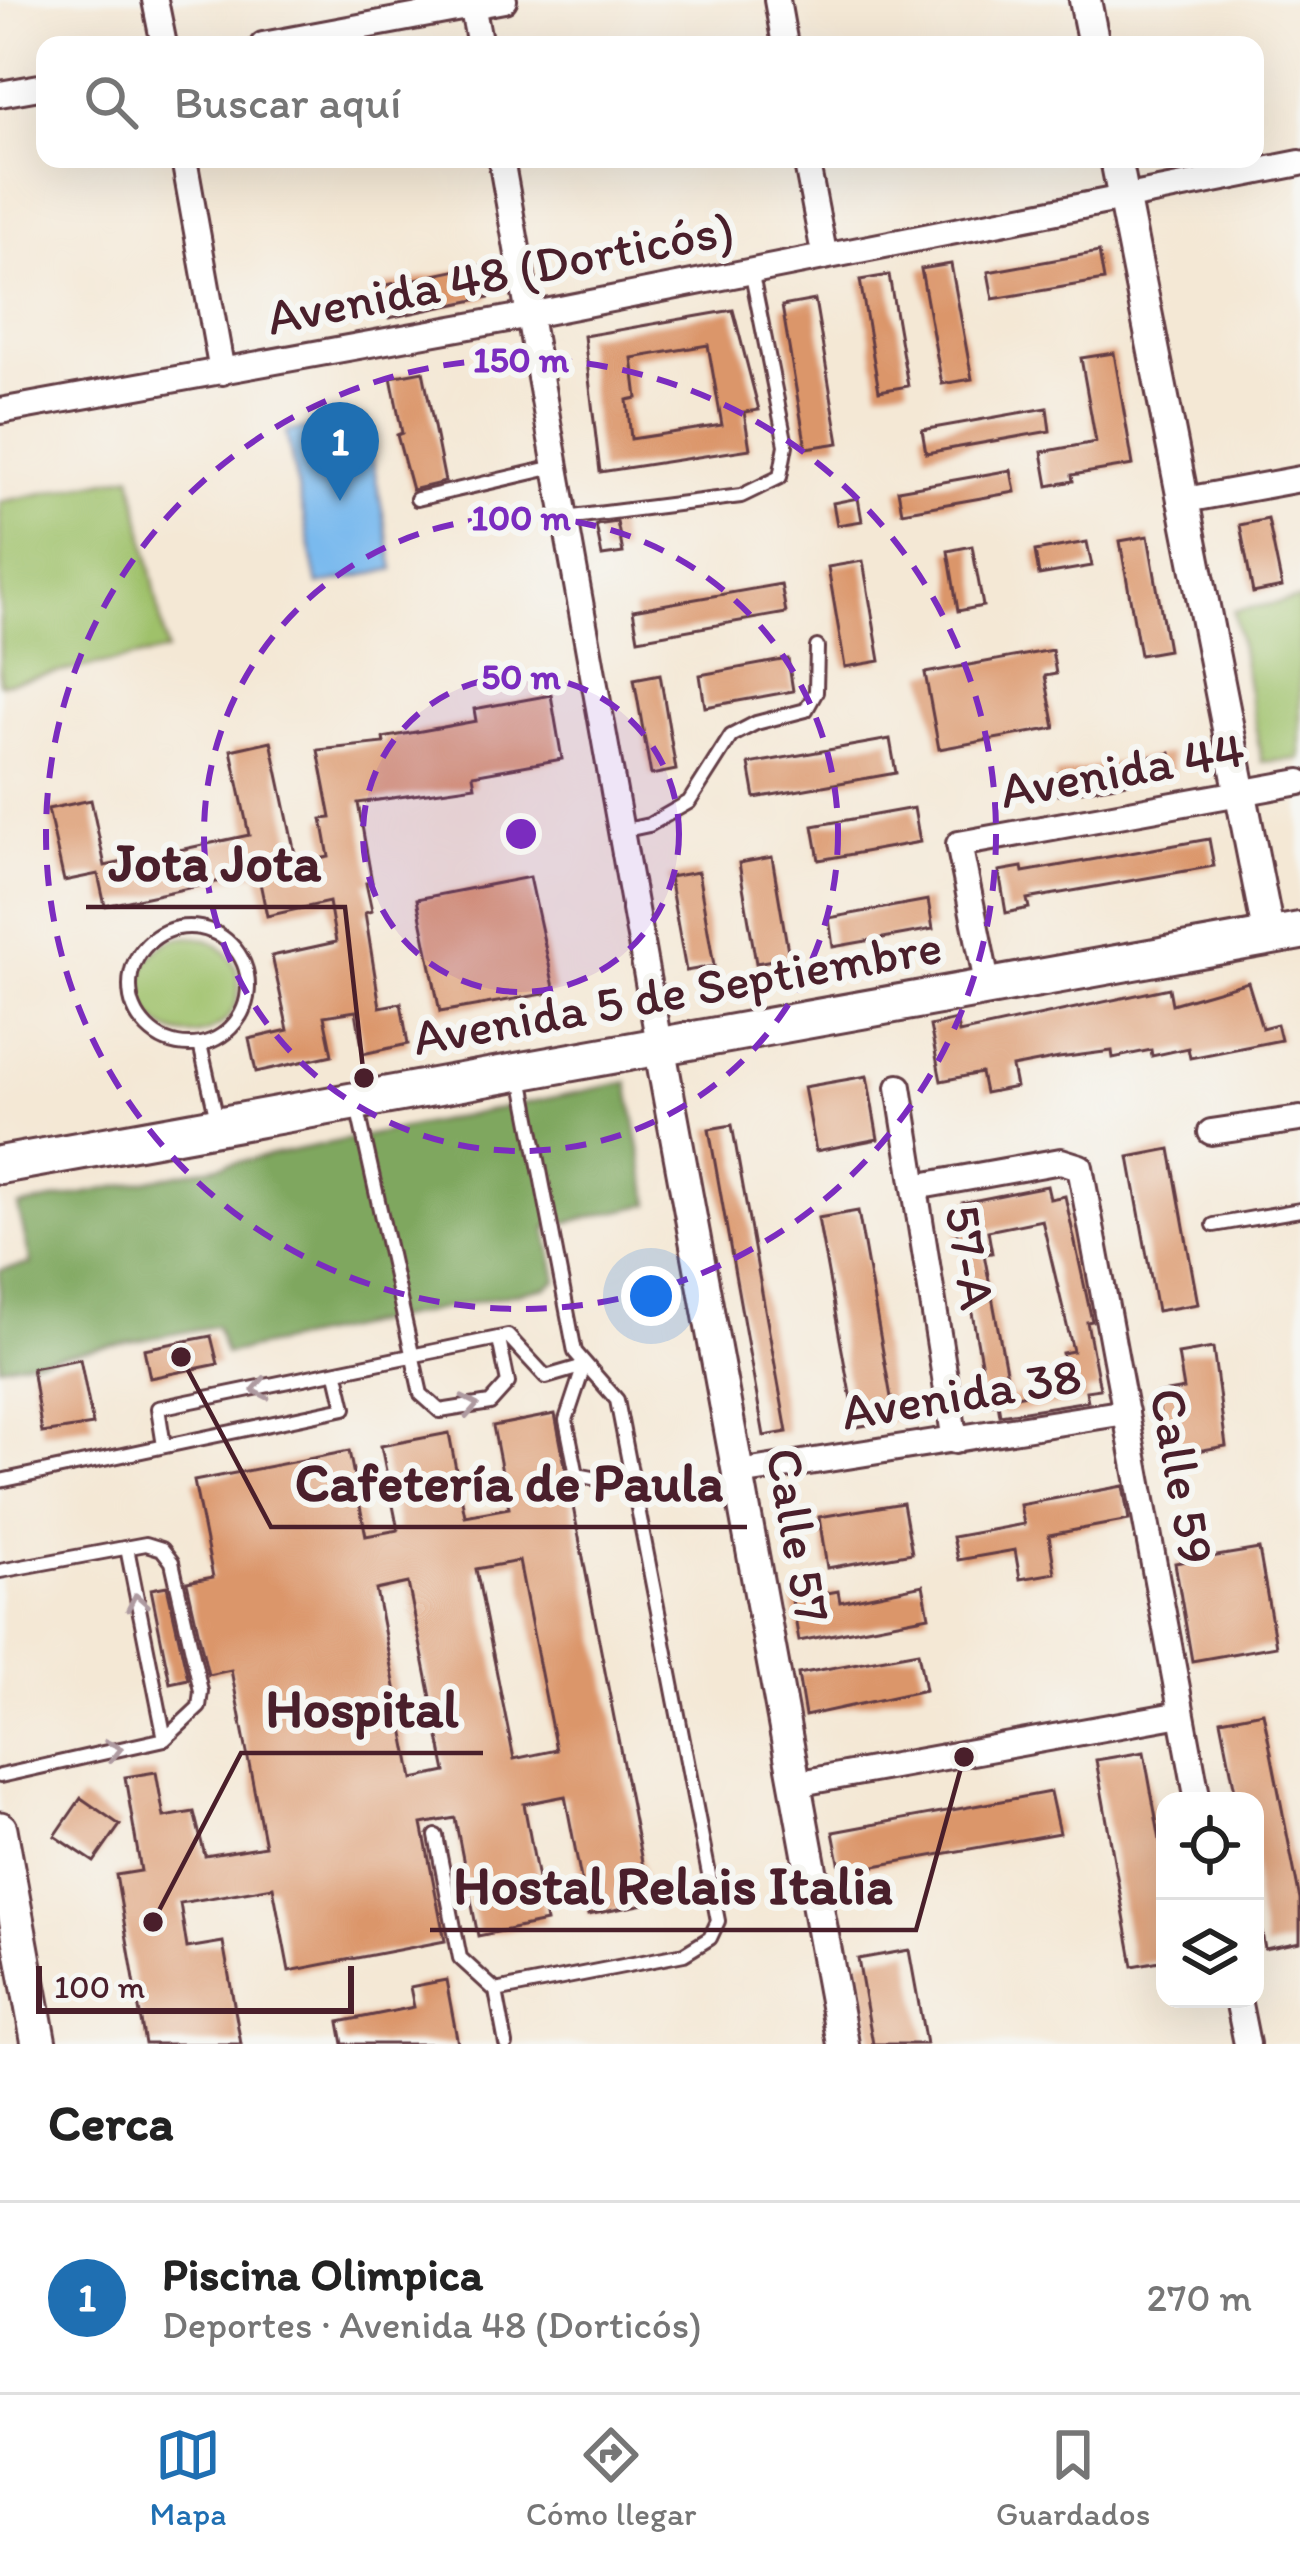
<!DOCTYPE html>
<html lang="es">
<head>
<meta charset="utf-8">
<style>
	:root { --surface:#fff; --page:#f6f6f6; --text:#222; --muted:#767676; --line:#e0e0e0; --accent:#1f6fb2 }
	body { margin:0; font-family:Itim,sans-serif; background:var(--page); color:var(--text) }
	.controls { position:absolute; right:36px; bottom:36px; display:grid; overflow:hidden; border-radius:24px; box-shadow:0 12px 48px #0002 }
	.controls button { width:108px; height:108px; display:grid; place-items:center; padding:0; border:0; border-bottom:3px solid var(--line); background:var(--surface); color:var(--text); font:60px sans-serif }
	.scale { position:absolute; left:36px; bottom:30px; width:318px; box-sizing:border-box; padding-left:12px; border:6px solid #4a1f2b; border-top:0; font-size:33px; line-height:42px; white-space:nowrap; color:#4a1f2b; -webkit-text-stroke:9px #f6f6f2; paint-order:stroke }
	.you { position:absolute; left:651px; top:1296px; width:42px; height:42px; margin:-30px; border:9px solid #fff; border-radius:50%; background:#1a73e8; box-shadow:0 0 0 18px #1a73e833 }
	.badge { display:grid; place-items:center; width:78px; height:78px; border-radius:50%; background:var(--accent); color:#fff; font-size:39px; font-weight:700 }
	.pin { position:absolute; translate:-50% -99px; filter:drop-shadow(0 3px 6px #0008) }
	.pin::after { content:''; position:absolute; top:63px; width:42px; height:36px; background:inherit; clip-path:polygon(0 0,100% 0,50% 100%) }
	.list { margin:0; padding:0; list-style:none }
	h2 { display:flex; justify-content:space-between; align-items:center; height:156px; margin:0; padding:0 48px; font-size:51px }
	h2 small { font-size:39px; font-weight:400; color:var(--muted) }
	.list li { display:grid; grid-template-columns:78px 1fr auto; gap:36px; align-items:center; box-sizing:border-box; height:192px; padding:0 48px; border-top:3px solid var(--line) }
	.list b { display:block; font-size:45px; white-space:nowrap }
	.list p { margin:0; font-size:39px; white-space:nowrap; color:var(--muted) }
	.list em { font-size:39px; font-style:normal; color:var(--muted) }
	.icon { flex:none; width:66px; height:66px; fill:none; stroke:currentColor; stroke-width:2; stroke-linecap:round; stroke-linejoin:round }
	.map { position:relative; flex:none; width:1300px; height:2044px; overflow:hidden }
	.search { position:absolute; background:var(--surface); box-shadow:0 12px 48px #0002; left:36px; right:36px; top:36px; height:132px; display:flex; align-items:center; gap:30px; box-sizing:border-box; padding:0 42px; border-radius:24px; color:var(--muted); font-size:45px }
	.sheet { height:348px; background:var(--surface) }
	nav { display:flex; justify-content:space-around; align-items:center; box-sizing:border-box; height:168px; border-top:3px solid var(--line); background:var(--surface); font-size:33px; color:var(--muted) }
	nav a { display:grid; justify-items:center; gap:6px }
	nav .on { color:var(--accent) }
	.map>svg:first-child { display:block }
	.green { fill:#9fc16a; stroke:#74704a; stroke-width:3 }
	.forest { fill:#7fa75e; stroke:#646344; stroke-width:3 }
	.water { fill:#7abaee; stroke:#626c8c; stroke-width:3 }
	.building { fill:#db966b; fill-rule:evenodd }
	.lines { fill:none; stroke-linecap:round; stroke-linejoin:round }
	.service-casing { stroke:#643d44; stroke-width:18 }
	.minor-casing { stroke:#643d44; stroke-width:30 }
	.tertiary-casing { stroke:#643d44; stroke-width:36 }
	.secondary-casing { stroke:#643d44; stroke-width:39 }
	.primary-casing { stroke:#643d44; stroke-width:42 }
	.service { stroke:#fff; stroke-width:12 }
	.minor { stroke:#fff; stroke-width:24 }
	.tertiary { stroke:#fff; stroke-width:30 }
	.secondary { stroke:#fff; stroke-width:33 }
	.primary { stroke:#fff; stroke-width:36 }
	.oneway { stroke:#ae9aa0 }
	.ring { fill:none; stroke:#7b2cbf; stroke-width:6; stroke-dasharray:21 15 }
	.labels { text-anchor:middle; stroke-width:12; stroke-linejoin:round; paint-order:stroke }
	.street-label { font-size:51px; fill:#4a1f2b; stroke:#f6f6f2 }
	.centre { fill:#7b2cbf; stroke:#f6f6f2; stroke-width:6 }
	.ring-label { font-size:36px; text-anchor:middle; font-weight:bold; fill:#7b2cbf; stroke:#f6f6f2; stroke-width:12; stroke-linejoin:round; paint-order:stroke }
	.leader { fill:none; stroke:#4a1f2b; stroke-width:4.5 }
	.callout-dot { fill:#4a1f2b; stroke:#f6f6f2; stroke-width:4.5 }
	.callout-label { font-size:54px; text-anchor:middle; font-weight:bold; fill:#4a1f2b; stroke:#f6f6f2; stroke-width:12; stroke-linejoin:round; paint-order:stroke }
</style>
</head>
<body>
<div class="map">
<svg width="1300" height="2044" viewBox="0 0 1300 2044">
	<rect width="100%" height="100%" fill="#f6f6f2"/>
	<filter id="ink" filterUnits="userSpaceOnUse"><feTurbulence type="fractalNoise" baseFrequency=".00833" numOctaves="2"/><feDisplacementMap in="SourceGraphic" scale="24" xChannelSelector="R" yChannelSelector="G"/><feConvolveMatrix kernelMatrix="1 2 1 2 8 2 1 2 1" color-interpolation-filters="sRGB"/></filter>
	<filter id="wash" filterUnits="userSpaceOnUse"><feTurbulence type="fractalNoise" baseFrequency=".004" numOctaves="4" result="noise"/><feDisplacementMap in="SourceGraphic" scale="48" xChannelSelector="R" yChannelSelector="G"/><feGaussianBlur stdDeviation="2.7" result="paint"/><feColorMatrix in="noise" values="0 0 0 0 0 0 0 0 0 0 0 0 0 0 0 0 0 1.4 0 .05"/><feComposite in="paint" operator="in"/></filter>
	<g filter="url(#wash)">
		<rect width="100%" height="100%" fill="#f4e8d5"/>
		<path class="green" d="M132,475L167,651L0,684V502Z
			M1300,599V759L1262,762L1234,611Z
			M141 986a49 49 0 1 1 98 0a49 49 0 1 1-98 0Z"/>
		<path class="forest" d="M628,1082L650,1204L546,1227L557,1280L546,1287L225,1354L216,1326L0,1366V1270L31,1264L18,1207Z"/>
		<path class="water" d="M364,418L394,569L318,585L286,432Z"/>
		<g id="blocks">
			<path class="building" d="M1099,252L1104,280L993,299L988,272Z
				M951,264L972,379L942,384L921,269Z
				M482,265L489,297L389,318L382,286Z
				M889,275L908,386L879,391L860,280Z
				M815,300L839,443L806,448L782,306Z
				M733,310L759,410L744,412L750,449L600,472L584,336ZM708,345L722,425L631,439L627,400L637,398L632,358Z
				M1114,353L1133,465L1072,475L1073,481L1048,486L1042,452L1096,442L1081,358Z
				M423,371L445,482L412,490L397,435L402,433L391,377Z
				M1047,408L1050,431L926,453L922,430Z
				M1011,470L1015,492L902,512L898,490Z
				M858,498L862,521L837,525L833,503Z
				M1268,519L1282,587L1253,593L1240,525Z
				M617,522L623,553L602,556L596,525Z
				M1148,536L1168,650L1140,655L1120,541Z
				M1087,542L1092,566L1039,575L1035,551Z
				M972,546L983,606L958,611L948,551Z
				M863,561L880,661L845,667L828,567Z
				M781,584L786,613L638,639L633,610Z
				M1052,650L1056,674L1045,676L1055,728L939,749L925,673Z
				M788,659L793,691L705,707L700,675Z
				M660,674L676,770L651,775L634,679Z
				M551,695L562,759L473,775L475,786L358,803L372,882L366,883L372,911L365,913L380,1007L401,1003L408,1044L363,1054L356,1011L324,1016L332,1055L256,1072L249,1039L288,1030L272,956L336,942L329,902L267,916L258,873L105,906L98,874L64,881L48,809L91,800L105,866L249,835L231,750L271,741L297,863L329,857L322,819L331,818L318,750L384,743L383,738L476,721L474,709Z
				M890,739L896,773L755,798L749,764Z
				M1170,753L1174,775L1058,795L1054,774Z
				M914,808L920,842L819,860L813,826Z
				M1209,839L1214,866L1027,899L1029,908L1006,913L999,871L1022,867L1023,872Z
				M772,857L789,957L756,963L739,863Z
				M698,872L714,966L686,971L669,877Z
				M530,877L555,992L440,1012L417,899Z
				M928,900L933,929L833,947L829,918Z
				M1248,982L1262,1028L1277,1024L1281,1040L1190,1058L1188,1048L1152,1056L1151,1050L1113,1058L1112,1051L1059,1058L1012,1067L1016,1087L985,1093L981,1073L941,1081L930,1026L956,1020L959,1033L1169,988L1172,1004Z
				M867,1076L878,1139L816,1151L804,1087Z
				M732,1125L787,1432L764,1436L709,1129Z
				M1170,1149L1198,1304L1157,1311L1129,1157Z
				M1047,1186L1050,1199L1065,1196L1092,1321L1087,1322L1100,1389L1086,1391L1088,1401L1000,1415L998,1403L983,1406L976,1368L982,1367L955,1221L965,1219L962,1203ZM1042,1220L1073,1351L1062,1353L1068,1386L1011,1397L984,1254L992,1253L988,1231Z
				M858,1211L895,1420L856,1427L818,1218Z
				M211,1336L218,1364L150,1378L144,1349Z
				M1213,1348L1226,1446L1168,1456L1156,1394L1184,1389L1178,1354Z
				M80,1359L93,1425L42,1433L32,1368Z
				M555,1414L650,1903L588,1915L565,1796L524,1804L546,1922L478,1936L455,1818L422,1824L445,1941L289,1971L273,1887L180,1903L187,1948L223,1942L241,2044H145L116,1875L141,1871L125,1777L156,1772L164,1817L194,1812L205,1856L265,1846L231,1670L208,1675L187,1582L213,1577L194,1481L349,1451L366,1536L398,1530L381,1446L449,1433L465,1516L509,1508L493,1426ZM519,1561L556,1750L514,1759L476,1569ZM408,1583L446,1772L413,1779L376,1590Z
				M1123,1486L1129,1520L1049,1535L1055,1573L1020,1579L1015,1550L958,1560L953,1537L1024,1524L1020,1505Z
				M903,1503L912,1553L827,1568L819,1517Z
				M1259,1549L1276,1646L1192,1661L1175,1563Z
				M923,1585L929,1616L799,1641L792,1600L838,1591L840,1602Z
				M167,1586L188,1679L170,1683L151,1589Z
				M918,1652L925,1690L805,1716L798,1674Z
				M1263,1712L1300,1900V1942L1265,1949L1255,1896V1801H1237L1221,1720Z
				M1144,1752L1165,1868V1960L1133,1966L1096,1760Z
				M1050,1792L1059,1833L841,1872L833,1832Z
				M81,1798L120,1825L94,1862L55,1836Z
				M909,1950L926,2044H873L858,1959Z
				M446,1980L458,2044H343L339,2022L414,2007L410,1987Z"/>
		</g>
	</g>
	<g filter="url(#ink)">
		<use href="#blocks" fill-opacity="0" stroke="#643d44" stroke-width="3"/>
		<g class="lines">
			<g class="service-casing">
				<path id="service" d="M417,499L555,467
					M565,518L741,496L780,477L786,445L751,270
					M621,831L649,825L689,802L731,736L756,723L806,710L816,692L817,647
					M130 986a59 59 0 1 1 118 0a59 59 0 1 1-118 0Z
					M200,1044L218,1124
					M357,1106L421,1394L440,1411L490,1403L508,1383L499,1339
					M1214,1225L1300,1210
					M584,1366L566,1420L577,1475L598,1479L631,1474
					M164,1446L158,1408L508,1336L546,1377L584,1366
					M0,1481L345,1408L337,1374
					M127,1548L165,1739
					M0,1571L146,1544L162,1549L172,1562L201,1691L199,1707L165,1739L0,1776
					M436,1836L460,1958L496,1991L506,2044
					M496,1991L684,1954L710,1938L718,1921L617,1400L575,1352L522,1077"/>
			</g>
			<g class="minor-casing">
				<path id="minor" d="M155,0L164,45
					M471,0L480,45
					M777,0L785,45
					M263,45L504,0
					M0,94L45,86
					M184,159L222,372
					M501,159L659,1044
					M806,159L824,253
					M0,411L530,315L1300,163
					M1180,501L1300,479
					M988,988L959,844L1300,782
					M899,1087L955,1441
					M1211,1132L1300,1119
					M915,1187L1061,1161L1080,1167L1198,1801
					M739,1473L1126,1412
					M795,1784L1181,1714
					M1238,1999L1247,2044"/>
			</g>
			<g class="tertiary-casing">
				<path id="tertiary" d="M1085,0L1094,45
					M1116,159L1269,937
					M659,1044L843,2044"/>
			</g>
			<g class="secondary-casing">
				<path id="secondary" d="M0,1829L39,2044"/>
			</g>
			<g class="primary-casing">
				<path id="primary" d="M0,1165L1300,931"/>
			</g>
			<use href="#service" class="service"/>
			<use href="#minor" class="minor"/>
			<use href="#tertiary" class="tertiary"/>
			<use href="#secondary" class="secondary"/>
			<use href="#primary" class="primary"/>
		</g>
		<defs><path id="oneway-chevron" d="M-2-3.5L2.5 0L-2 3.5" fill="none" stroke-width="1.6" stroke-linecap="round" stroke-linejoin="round" transform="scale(3)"/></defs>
		<g class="oneway">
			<use href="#oneway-chevron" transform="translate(260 1389) rotate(169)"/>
			<use href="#oneway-chevron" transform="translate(470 1406) rotate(-11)"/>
			<use href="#oneway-chevron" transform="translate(137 1602) rotate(-101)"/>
			<use href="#oneway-chevron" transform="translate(114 1750) rotate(-13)"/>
		</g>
	</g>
	<circle cx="521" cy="834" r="158" fill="#7b2cbf" fill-opacity=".12"/>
	<g class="ring">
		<circle cx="521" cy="834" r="158"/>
		<circle cx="521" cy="834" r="317"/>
		<circle cx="521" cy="834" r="475"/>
	</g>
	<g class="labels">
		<g class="street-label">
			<text transform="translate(500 272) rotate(-11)" y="18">Avenida 48 (Dorticós)</text>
			<text transform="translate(1122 769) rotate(-10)" y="18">Avenida 44</text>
			<text transform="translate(677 991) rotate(-10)" y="18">Avenida 5 de Septiembre</text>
			<text transform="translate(971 1257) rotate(81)" y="18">57-A</text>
			<text transform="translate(961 1393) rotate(-9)" y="18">Avenida 38</text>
			<text transform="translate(1183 1476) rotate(80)" y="18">Calle 59</text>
			<text transform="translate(799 1535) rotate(80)" y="18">Calle 57</text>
		</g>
	</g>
	<circle cx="521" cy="834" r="18" class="centre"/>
	<g class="ring-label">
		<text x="521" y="372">150 m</text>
		<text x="521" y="530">100 m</text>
		<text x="521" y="689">50 m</text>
	</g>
	<path class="leader" d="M364 1078L345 907H86M181 1357L271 1527H747M153 1922L241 1753H483M964 1757L916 1930H430"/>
	<g class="callout-dot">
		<circle cx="364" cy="1078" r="12"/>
		<circle cx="181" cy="1357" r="12"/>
		<circle cx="153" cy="1922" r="12"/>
		<circle cx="964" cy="1757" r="12"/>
	</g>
	<g class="callout-label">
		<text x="215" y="881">Jota Jota</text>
		<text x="509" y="1501">Cafetería de Paula</text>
		<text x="362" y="1727">Hospital</text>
		<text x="673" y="1904">Hostal Relais Italia</text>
	</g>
</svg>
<div class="controls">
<button><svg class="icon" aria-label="locate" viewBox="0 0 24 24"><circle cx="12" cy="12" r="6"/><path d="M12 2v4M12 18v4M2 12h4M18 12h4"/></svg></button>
<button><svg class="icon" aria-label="layers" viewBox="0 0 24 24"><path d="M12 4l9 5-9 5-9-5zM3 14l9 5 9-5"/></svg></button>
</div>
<div class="scale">100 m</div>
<div class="you"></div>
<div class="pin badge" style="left:340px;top:501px">1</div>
<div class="search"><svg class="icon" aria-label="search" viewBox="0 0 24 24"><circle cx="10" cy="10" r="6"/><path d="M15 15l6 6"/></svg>Buscar aquí</div>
</div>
<section class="sheet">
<h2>Cerca<small></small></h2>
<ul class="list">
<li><span class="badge">1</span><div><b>Piscina Olimpica</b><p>Deportes · Avenida 48 (Dorticós)</p></div><em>270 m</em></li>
</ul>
</section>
<nav>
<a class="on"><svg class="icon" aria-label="map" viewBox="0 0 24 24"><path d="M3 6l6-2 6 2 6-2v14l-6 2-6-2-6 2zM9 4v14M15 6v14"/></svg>Mapa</a>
<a><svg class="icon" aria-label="directions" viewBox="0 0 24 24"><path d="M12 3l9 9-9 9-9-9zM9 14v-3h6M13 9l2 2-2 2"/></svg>Cómo llegar</a>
<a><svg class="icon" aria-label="saved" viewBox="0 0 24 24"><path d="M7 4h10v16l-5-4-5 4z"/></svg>Guardados</a>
</nav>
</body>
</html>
